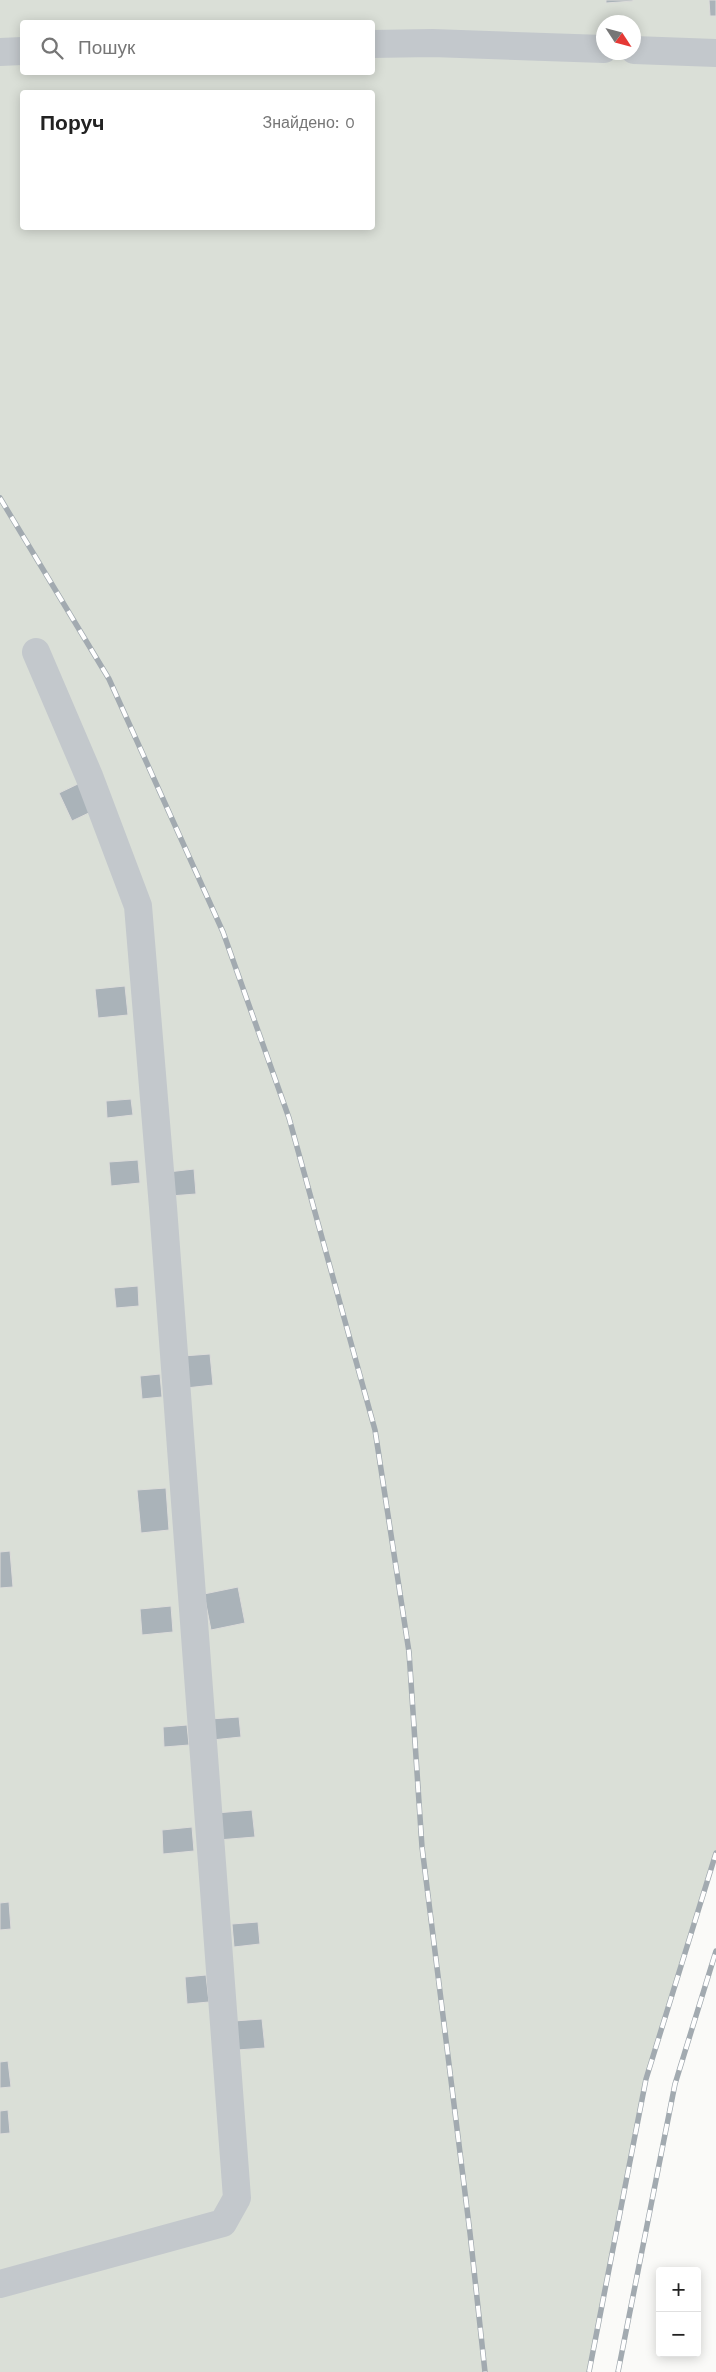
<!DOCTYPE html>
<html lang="uk">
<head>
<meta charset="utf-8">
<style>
	:root { --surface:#fff; --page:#f2f2f2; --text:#222; --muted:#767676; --line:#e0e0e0 }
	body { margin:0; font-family:"Work Sans",sans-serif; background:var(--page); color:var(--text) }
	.controls { position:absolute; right:15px; bottom:15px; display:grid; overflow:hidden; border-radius:5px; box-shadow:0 2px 12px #0003 }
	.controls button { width:45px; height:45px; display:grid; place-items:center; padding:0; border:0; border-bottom:1px solid var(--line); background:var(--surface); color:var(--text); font:25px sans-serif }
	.compass { position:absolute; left:596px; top:15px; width:45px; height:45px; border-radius:50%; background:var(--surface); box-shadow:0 2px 12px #0003; rotate:126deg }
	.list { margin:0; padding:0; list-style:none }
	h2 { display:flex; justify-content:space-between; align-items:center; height:65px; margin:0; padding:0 20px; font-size:21px }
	h2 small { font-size:16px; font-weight:400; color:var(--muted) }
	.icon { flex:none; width:28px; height:28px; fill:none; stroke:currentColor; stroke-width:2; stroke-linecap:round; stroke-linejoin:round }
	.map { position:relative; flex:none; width:716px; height:2372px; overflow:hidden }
	.search { position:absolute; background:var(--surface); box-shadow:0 2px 12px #0003; left:20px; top:20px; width:355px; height:55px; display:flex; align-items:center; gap:12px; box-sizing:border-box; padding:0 18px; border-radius:5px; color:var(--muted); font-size:19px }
	.panel { position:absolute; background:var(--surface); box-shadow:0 2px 12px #0003; left:20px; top:90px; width:355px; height:140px; border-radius:5px }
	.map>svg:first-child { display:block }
	.green { fill:#dadfd7; fill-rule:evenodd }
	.building { fill:#aab3b9; stroke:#dcdcda }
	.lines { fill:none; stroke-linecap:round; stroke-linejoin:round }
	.minor { stroke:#c3c8cc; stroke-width:28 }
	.rail-casing { stroke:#a2aab0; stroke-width:5.5 }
	.rail { stroke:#fff; stroke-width:4; stroke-dasharray:11; stroke-linecap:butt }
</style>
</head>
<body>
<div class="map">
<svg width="716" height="2372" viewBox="0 0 716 2372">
	<rect width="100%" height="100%" fill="#fafaf8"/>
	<path class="green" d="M0,0H716V1853L646,2079L589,2372H0ZM22,22H372V72H22ZM604,22H634V52H604ZM22,92H372V228H22Z"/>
	<path class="building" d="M606,0H633V1L606,3Z
		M709,0H716V16H710Z
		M82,782L95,810L72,821L59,793Z
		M125,986L128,1015L98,1018L95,989Z
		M131,1099L133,1115L107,1118L106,1101Z
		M138,1160L140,1183L111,1186L109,1162Z
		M194,1169L196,1194L170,1196L168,1172Z
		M138,1286L139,1306L116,1308L114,1288Z
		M210,1354L213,1385L186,1388L183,1356Z
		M160,1374L162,1397L142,1399L140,1376Z
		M166,1488L169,1530L141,1533L137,1490Z
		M10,1551L13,1587L0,1588V1552Z
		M238,1587L245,1623L211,1630L204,1594Z
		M171,1606L173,1632L142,1635L140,1609Z
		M239,1717L241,1737L212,1740L210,1719Z
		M187,1725L189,1745L164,1747L163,1727Z
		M252,1810L255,1837L218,1840L216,1813Z
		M192,1827L194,1851L163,1854L162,1830Z
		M9,1902L11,1929L0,1930V1903Z
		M258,1922L260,1944L234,1947L232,1924Z
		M206,1975L209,2002L187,2004L185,1977Z
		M262,2019L265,2048L237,2050L234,2021Z
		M8,2061L11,2087L0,2088V2062Z
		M8,2110L10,2133L0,2134V2111Z"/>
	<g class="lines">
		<path class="minor" d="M372,44L432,43L604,49
			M634,50L716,53
			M0,52L22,51
			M0,2284L223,2223L237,2198L163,1207L138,906L89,776L36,652"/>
		<g class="rail-casing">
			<path id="rail" d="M0,498L109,679L223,932L289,1118L375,1430L409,1652L422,1847L470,2233L485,2372
				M589,2372L646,2079L716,1853
				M618,2372L675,2084L716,1951"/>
		</g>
		<use href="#rail" class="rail"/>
	</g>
</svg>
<div class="controls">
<button>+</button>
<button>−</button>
</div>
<svg class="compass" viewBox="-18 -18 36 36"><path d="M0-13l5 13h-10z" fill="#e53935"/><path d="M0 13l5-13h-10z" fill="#767676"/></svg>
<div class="search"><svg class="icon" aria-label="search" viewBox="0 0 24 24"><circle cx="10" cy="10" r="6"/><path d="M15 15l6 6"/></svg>Пошук</div>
<section class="panel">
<h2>Поруч<small>Знайдено: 0</small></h2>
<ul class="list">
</ul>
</section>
</div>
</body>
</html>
